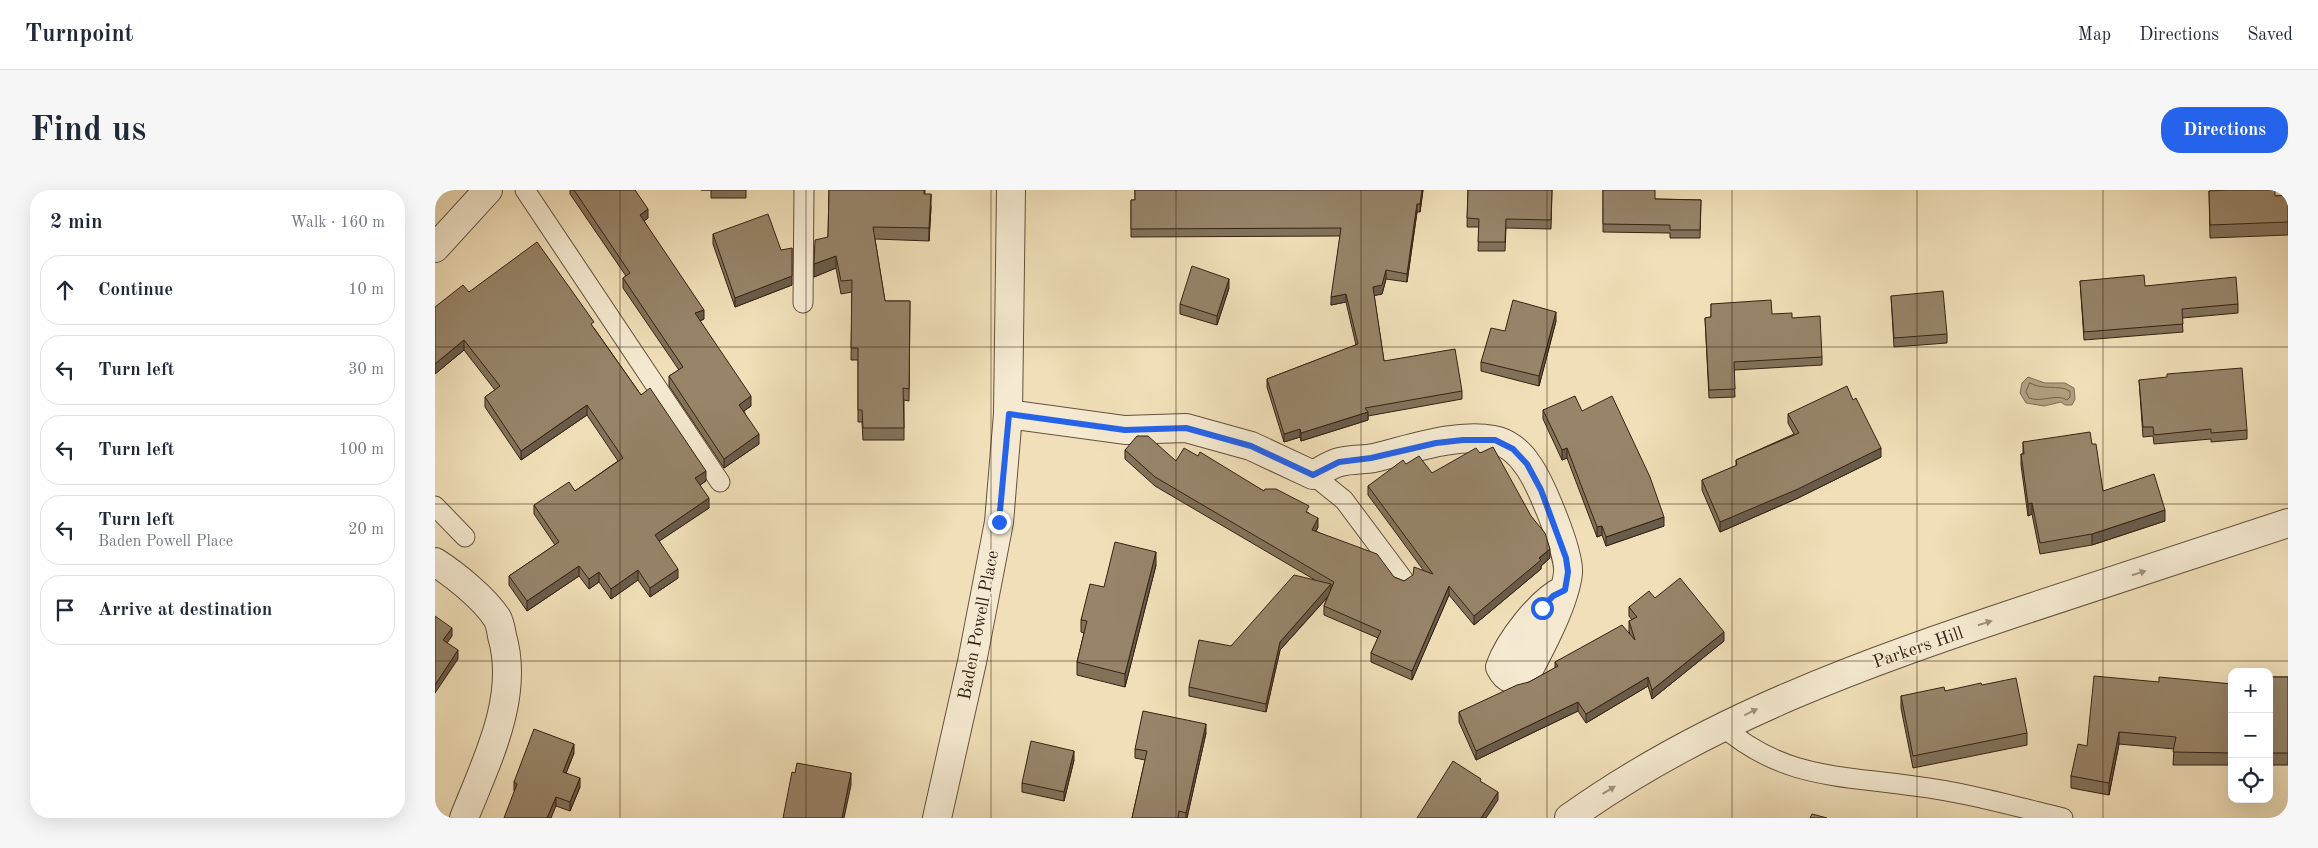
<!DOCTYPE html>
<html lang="en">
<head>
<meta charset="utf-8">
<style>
	:root { --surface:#fff; --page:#f6f6f7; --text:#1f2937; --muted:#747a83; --line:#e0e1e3; --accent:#2563eb }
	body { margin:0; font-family:"Old Standard TT",serif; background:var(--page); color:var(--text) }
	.controls { position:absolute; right:15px; bottom:15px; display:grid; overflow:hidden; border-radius:10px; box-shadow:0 5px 20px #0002 }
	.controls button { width:45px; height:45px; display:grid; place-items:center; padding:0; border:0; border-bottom:1px solid var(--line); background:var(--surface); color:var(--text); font:25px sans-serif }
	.stop { position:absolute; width:15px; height:15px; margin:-11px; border:4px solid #2563eb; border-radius:50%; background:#fff }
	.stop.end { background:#2563eb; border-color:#fff; box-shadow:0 1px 5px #0008 }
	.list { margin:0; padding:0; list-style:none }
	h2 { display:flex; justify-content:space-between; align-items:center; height:65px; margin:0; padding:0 20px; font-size:21px }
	h2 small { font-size:16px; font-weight:400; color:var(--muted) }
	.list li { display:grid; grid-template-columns:32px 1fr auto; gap:15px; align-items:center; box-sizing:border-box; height:70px; margin:0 10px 10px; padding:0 10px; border:1px solid var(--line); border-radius:20px }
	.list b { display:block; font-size:19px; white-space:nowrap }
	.list p { margin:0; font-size:16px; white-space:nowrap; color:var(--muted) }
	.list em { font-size:16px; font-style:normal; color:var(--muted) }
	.icon { flex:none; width:28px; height:28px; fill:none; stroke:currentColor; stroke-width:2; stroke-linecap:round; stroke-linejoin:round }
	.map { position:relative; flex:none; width:1853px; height:628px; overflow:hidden; border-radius:20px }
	header { display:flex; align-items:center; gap:30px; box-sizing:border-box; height:70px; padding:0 25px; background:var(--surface); border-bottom:1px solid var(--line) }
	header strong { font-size:24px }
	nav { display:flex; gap:28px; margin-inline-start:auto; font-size:18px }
	.intro { display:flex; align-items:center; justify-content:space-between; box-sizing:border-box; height:120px; padding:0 30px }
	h1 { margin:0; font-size:35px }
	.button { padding:12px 22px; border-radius:20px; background:var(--accent); color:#fff; font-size:18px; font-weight:700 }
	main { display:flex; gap:30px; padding:0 30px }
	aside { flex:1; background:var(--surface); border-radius:20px; box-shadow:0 5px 20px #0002 }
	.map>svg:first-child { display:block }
	.water { fill:#b19f80; stroke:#806d55 }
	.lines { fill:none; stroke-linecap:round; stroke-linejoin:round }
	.shore { stroke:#74604a; stroke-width:1 }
	.service-casing { stroke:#64513d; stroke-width:21 }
	.minor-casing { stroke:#64513d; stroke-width:30 }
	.service { stroke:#f5ead1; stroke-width:19 }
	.minor { stroke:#f5ead1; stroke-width:28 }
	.wall { fill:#82725a; stroke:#362214 }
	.shaded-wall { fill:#6a5c4a; stroke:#362214 }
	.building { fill:#978469; stroke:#362214 }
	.oneway { fill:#9f907c }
	.route { stroke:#2563eb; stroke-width:6 }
	.grid { fill:none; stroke:#362214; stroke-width:1; stroke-opacity:0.55 }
	.labels { text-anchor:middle; stroke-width:4; stroke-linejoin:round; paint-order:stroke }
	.street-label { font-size:18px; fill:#362214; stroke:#f5ead1 }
</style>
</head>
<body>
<header>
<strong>Turnpoint</strong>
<nav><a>Map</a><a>Directions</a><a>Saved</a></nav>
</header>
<div class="intro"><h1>Find us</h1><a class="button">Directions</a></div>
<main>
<aside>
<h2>2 min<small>Walk · 160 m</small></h2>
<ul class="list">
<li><svg class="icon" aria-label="ahead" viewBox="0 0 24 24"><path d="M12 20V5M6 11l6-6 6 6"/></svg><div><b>Continue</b></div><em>10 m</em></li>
<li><svg class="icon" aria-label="left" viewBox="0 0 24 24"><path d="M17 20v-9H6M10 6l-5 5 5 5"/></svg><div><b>Turn left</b></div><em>30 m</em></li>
<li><svg class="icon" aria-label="left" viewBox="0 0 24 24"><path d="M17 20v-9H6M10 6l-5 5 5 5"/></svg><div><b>Turn left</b></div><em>100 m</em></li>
<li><svg class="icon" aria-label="left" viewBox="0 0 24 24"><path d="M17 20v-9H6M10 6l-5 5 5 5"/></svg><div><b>Turn left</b><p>Baden Powell Place</p></div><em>20 m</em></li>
<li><svg class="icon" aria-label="arrive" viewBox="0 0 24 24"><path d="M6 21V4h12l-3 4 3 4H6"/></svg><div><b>Arrive at destination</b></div></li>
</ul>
</aside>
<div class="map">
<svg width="1853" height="628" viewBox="0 0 1853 628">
	<rect width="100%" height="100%" fill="#f0dfb8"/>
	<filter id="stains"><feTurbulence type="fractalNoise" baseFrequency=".004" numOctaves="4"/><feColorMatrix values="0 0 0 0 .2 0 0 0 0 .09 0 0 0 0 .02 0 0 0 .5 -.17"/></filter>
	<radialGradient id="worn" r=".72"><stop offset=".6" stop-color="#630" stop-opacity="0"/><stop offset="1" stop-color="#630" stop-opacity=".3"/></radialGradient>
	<path class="water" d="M1593,187L1610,193H1630L1639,198L1640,209L1637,215H1630L1626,212L1609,216L1591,213L1585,203L1587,193Z"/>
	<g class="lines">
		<path class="shore" d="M1595,193C1610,201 1622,194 1635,201V207L1632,210C1621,203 1608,213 1594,208L1591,202Z"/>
		<g class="service-casing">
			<path id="service" d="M90,0L285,292
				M368,113L369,0
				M878,285L909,310L968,389
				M0,316L30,347
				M1287,536C1349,589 1404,585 1479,596C1529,602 1579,616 1628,628"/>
		</g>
		<g class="minor-casing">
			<path id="minor" d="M0,58L53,0
				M573,224L690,240L751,238L816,256L878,285C886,281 896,274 905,272C916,269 928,270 939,268C977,259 1020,243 1059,250C1072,252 1085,263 1092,274C1105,291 1135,363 1133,383C1130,412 1105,459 1091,485C1079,493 1071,489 1065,477C1074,452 1105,411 1129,400
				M0,372C19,384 49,408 62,428C65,433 66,440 67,446C85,507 51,572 29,628
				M502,628L537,472L564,332L573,224L576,0
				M1134,628C1274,528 1430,473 1592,419C1679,391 1766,362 1853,333"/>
		</g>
		<use href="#service" class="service"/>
		<use href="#minor" class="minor"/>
	</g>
	<path class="wall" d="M135,0H200L213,28L209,31L269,129L265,131L316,216L309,221L324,254L289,278L234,196V186L244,180L188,98V88L191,86L135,4Z
		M266,0H311V8H276V0Z
		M394,0H490V4L496,17L494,51L440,49L450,111H475L474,211L469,210V250H428L427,232H423V170H416L417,102L406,104L401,78L379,87L393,47Z
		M700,0H988L985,22H982L972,92L951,89L947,104L939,105L949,171L1027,201V209L933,226V230L866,251L865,247L849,252L832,197V189L921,155L911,112L896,115L905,46L696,47V10H700Z
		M1033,0H1117L1116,39L1071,38L1070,61H1043L1044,37H1032Z
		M1168,0L1220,9L1266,10L1265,48H1235V43L1168,42Z
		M1774,1L1840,6L1853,5V45L1775,48Z
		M278,44L357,95L300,117L278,54Z
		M1645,91L1710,96L1803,114V123L1747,128L1748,142L1649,150Z
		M794,98L782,135L745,124V114Z
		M34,102L159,138L206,205L271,291L265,295L274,318L224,351L243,388L215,407L203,390L176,409L164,392L154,399L144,386L92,421L74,395V386L120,355L99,324V315L140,301L183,271L152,225L86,270L50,217V207L60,200L29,160L0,184Z
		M1456,106L1512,144V153L1459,157Z
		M1276,114L1357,128L1387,167V175L1299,180L1300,207L1274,208L1270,128L1276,127Z
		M1121,131L1104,196L1046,181V172L1070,141Z
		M1704,190L1812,240V249L1776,252V249L1719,254L1718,246L1708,247Z
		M1418,210L1446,267L1363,308L1285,342L1267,300V290L1301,276V270L1359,244L1353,233V224Z
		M1108,220L1147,221L1229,336L1171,356L1167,345L1162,347L1132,268L1127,270L1108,229Z
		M1588,252L1657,254L1668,301L1730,331L1657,355L1605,364L1597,324L1593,326L1586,275V264H1588Z
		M690,260L741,271L763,266L829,301L874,323L883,337L881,341L959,387L969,391L989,381L933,305V296L971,274L997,283L1115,368L1106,376V379L1039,435L1014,405L977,490L936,472V463L943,448L889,425V416L892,408L845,460L831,522L754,506V497L796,456L880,390L720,296L690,269Z
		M721,375L690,497L642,485V472L649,443L646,442V430L669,397Z
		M1220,408L1289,451L1217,509L1213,496L1151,533L1143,521L1041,570L1024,532V522L1094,492L1120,478V472L1195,444L1194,441V431L1197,430L1194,426V417Z
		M1834,487H1853V575H1834Z
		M1724,492L1797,494V575H1738L1739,559L1684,554L1674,605L1636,598V586L1652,556Z
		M1547,495L1592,543V555L1478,578L1466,518V506L1510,501Z
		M771,543L752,628H697L710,570L700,568V559Z
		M139,563L131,583L145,597L135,621L79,601V592Z
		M639,570L629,611L587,602V593Z"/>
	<path class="shaded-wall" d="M987,0H988L985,22V14Z
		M496,4V17L494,51V38Z
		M982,14V22L972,92V84Z
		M213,19V28L205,34V25Z
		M357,58V95L300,117V108Z
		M401,66V78L379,87V74Z
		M951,80V89L947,104L938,106V97Z
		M794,89V98L782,135V126Z
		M911,104V112L896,115V107Z
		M269,120V129L260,133V123Z
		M1121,122V131L1104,196V186Z
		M29,150V160L0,184V174Z
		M316,206V216L304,224V215Z
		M152,215V225L86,270V261Z
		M933,222V230L866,251V243Z
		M865,239V247L849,252V244Z
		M324,244V254L289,278V269Z
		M1132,258V268L1127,270V260Z
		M1446,258V267L1363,308L1285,342V332Z
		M271,281V291L260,298V288Z
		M274,308V318L220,354V345Z
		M1597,313V324L1593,326V314Z
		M1730,320V331L1657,355V344Z
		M1229,327V336L1171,356V347Z
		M883,328V337L877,349V340Z
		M1167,336V345L1162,347V337Z
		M1115,359V368L1106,376V379L1039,435V426Z
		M721,362V375L690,497V484Z
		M144,376V386L92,421V411Z
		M243,379V388L215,407V398Z
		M203,380V390L176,409V399Z
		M164,382V392L154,399V389Z
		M896,394V403L845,460L831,522V514L845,452Z
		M1014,396V405L977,490V481Z
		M17,438V446L8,459V450Z
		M1289,442V451L1217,509V500Z
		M23,460V469L0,503V495Z
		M1213,487V496L1151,533V524Z
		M1143,512V521L1041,570V561Z
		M771,534V543L752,628H751V623Z
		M1684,542V554L1674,605V593Z
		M139,554V563L128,591V582Z
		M639,561V570L629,611V602Z
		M416,583V595L409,628H407Z
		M145,588V597L135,621V612Z
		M1063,602V610L1051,628H1046Z
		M121,607V616L116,628H112Z"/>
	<path class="building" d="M139,0H200L213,19L205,25L269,120L260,123L316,206L304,215L324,244L289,269L234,186L248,177L188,88L195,83Z
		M394,0H489V4H496L494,38L438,37L450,111H475L474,199L468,198L469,238H428L427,220H423V158H416L417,90L406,91L401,66L379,74L380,50L393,47Z
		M700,0H987L985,14H982L972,84L951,80L947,95L938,97L949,171L1020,159L1027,201L930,218L933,222L866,243L865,239L849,244L832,189L923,154L911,104L896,107L906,38L696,39V10H700Z
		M1033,0H1117L1116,30L1071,29L1070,52H1043L1044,29L1032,28Z
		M1168,0H1220V9L1266,10L1265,40H1235V35L1168,34Z
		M1793,0H1840V6L1853,5V32L1775,35L1774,1Z
		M333,24L346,60L357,58V86L300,108L278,44Z
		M102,52L159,132L156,134L206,205L215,198L271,281L260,288L274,308L220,345L243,379L215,398L203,380L176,399L164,382L154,389L144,376L92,411L74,386L124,352L99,315L134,292L140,301L188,268L152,215L86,261L50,207L65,196L29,150L0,174V117L28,95L34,102Z
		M757,76L794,89L782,126L745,114Z
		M1709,85L1710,96L1801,87L1803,114L1747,119L1748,134L1649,142L1645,91Z
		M1508,101L1512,144L1459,148L1456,106Z
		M1078,110L1121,122L1104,186L1046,172L1056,138L1070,141Z
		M1336,110L1337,124L1357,123V128L1385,126L1387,167L1299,172L1300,199L1274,200L1270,128L1276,127V114Z
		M1807,178L1812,240L1776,243V239L1719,245L1718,237H1708L1704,190L1732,187V184Z
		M1412,196L1418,210L1421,208L1446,258L1363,299L1285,332L1267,290L1302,275L1301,270L1364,243L1353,224Z
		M1140,206L1147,221L1177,206L1215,287L1229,327L1171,347L1167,336L1162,337L1132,258L1127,260L1108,220Z
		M1655,242L1657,254H1661L1668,301L1719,284L1730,320L1657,344L1605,353L1597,313L1593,314L1586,264H1589L1588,252Z
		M702,246H713L741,271L749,258L763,266L765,262L829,301L830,299H841L874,316L871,322L883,328L877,340L942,364L959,387L969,391L978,385L979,377L998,384L933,296L968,270L971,274L984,266L997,283L1041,258L1045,263L1058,257L1096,326L1110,343L1115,359L1104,368L1106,370L1039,426L1014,396L977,481L936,463L946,441L889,416L899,392L720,287L690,260Z
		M680,352L721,362L690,484L642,472L652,431L646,430L655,394L669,397Z
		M859,385L896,394L845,452L831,514L754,497L764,450L796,456Z
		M1245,388L1289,442L1217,500L1213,487L1151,524L1143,512L1041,561L1024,522L1082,495L1094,492L1123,476L1120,472L1187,435L1200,450L1194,431L1202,427L1194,417L1214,401L1220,408Z
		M0,426L17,438L8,450L23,460L0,495Z
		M1659,486L1724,492V487L1797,494V563L1738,562L1741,547L1684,542L1674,593L1636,586L1643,554L1652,556Z
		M1834,487H1853V563H1834Z
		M1581,488L1592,543L1478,566L1466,506L1509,497L1510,501L1546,493L1547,495Z
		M708,521L771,534L751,623L744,621L743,628H697L712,561L700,559Z
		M99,539L139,554L128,582L145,588L135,612L121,607L112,628H69L82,594L79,592Z
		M596,551L639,561L629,602L587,593Z
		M1018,571L1046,589L1045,591L1063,602L1046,628H982Z
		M362,573L416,583L407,628H348L357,582L360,583Z
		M1377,624L1392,628H1375Z"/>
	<defs><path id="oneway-solid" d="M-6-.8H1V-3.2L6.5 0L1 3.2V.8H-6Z" transform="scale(1.25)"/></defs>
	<g class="oneway">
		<use href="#oneway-solid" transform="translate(1704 383) rotate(-18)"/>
		<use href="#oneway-solid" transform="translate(1550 433) rotate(-18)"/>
		<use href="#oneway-solid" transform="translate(1316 522) rotate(-26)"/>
		<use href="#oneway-solid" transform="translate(1174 600) rotate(-31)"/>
	</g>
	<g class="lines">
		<path class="route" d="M564,332L574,224L690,240L751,238L816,256L878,285L904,272L936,268L1001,253L1028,250H1060L1078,259L1092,274L1106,300L1131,368L1133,382L1130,400L1118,406L1107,418"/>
	</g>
	<path class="grid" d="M185,0V628M371,0V628M556,0V628M741,0V628M926,0V628M1112,0V628M1297,0V628M1482,0V628M1668,0V628M0,157H1853M0,314H1853M0,471H1853"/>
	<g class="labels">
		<g class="street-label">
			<text transform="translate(543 435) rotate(-79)" y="6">Baden Powell Place</text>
			<text transform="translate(1483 457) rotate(-19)" y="6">Parkers Hill</text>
		</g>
	</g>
	<rect width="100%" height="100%" filter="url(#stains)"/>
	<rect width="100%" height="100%" fill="url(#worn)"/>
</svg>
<div class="controls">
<button>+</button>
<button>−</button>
<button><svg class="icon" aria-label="locate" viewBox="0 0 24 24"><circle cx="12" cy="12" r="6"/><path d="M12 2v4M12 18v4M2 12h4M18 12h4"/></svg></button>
</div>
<div class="stop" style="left:1107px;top:418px"></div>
<div class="stop end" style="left:564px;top:332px"></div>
</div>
</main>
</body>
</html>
